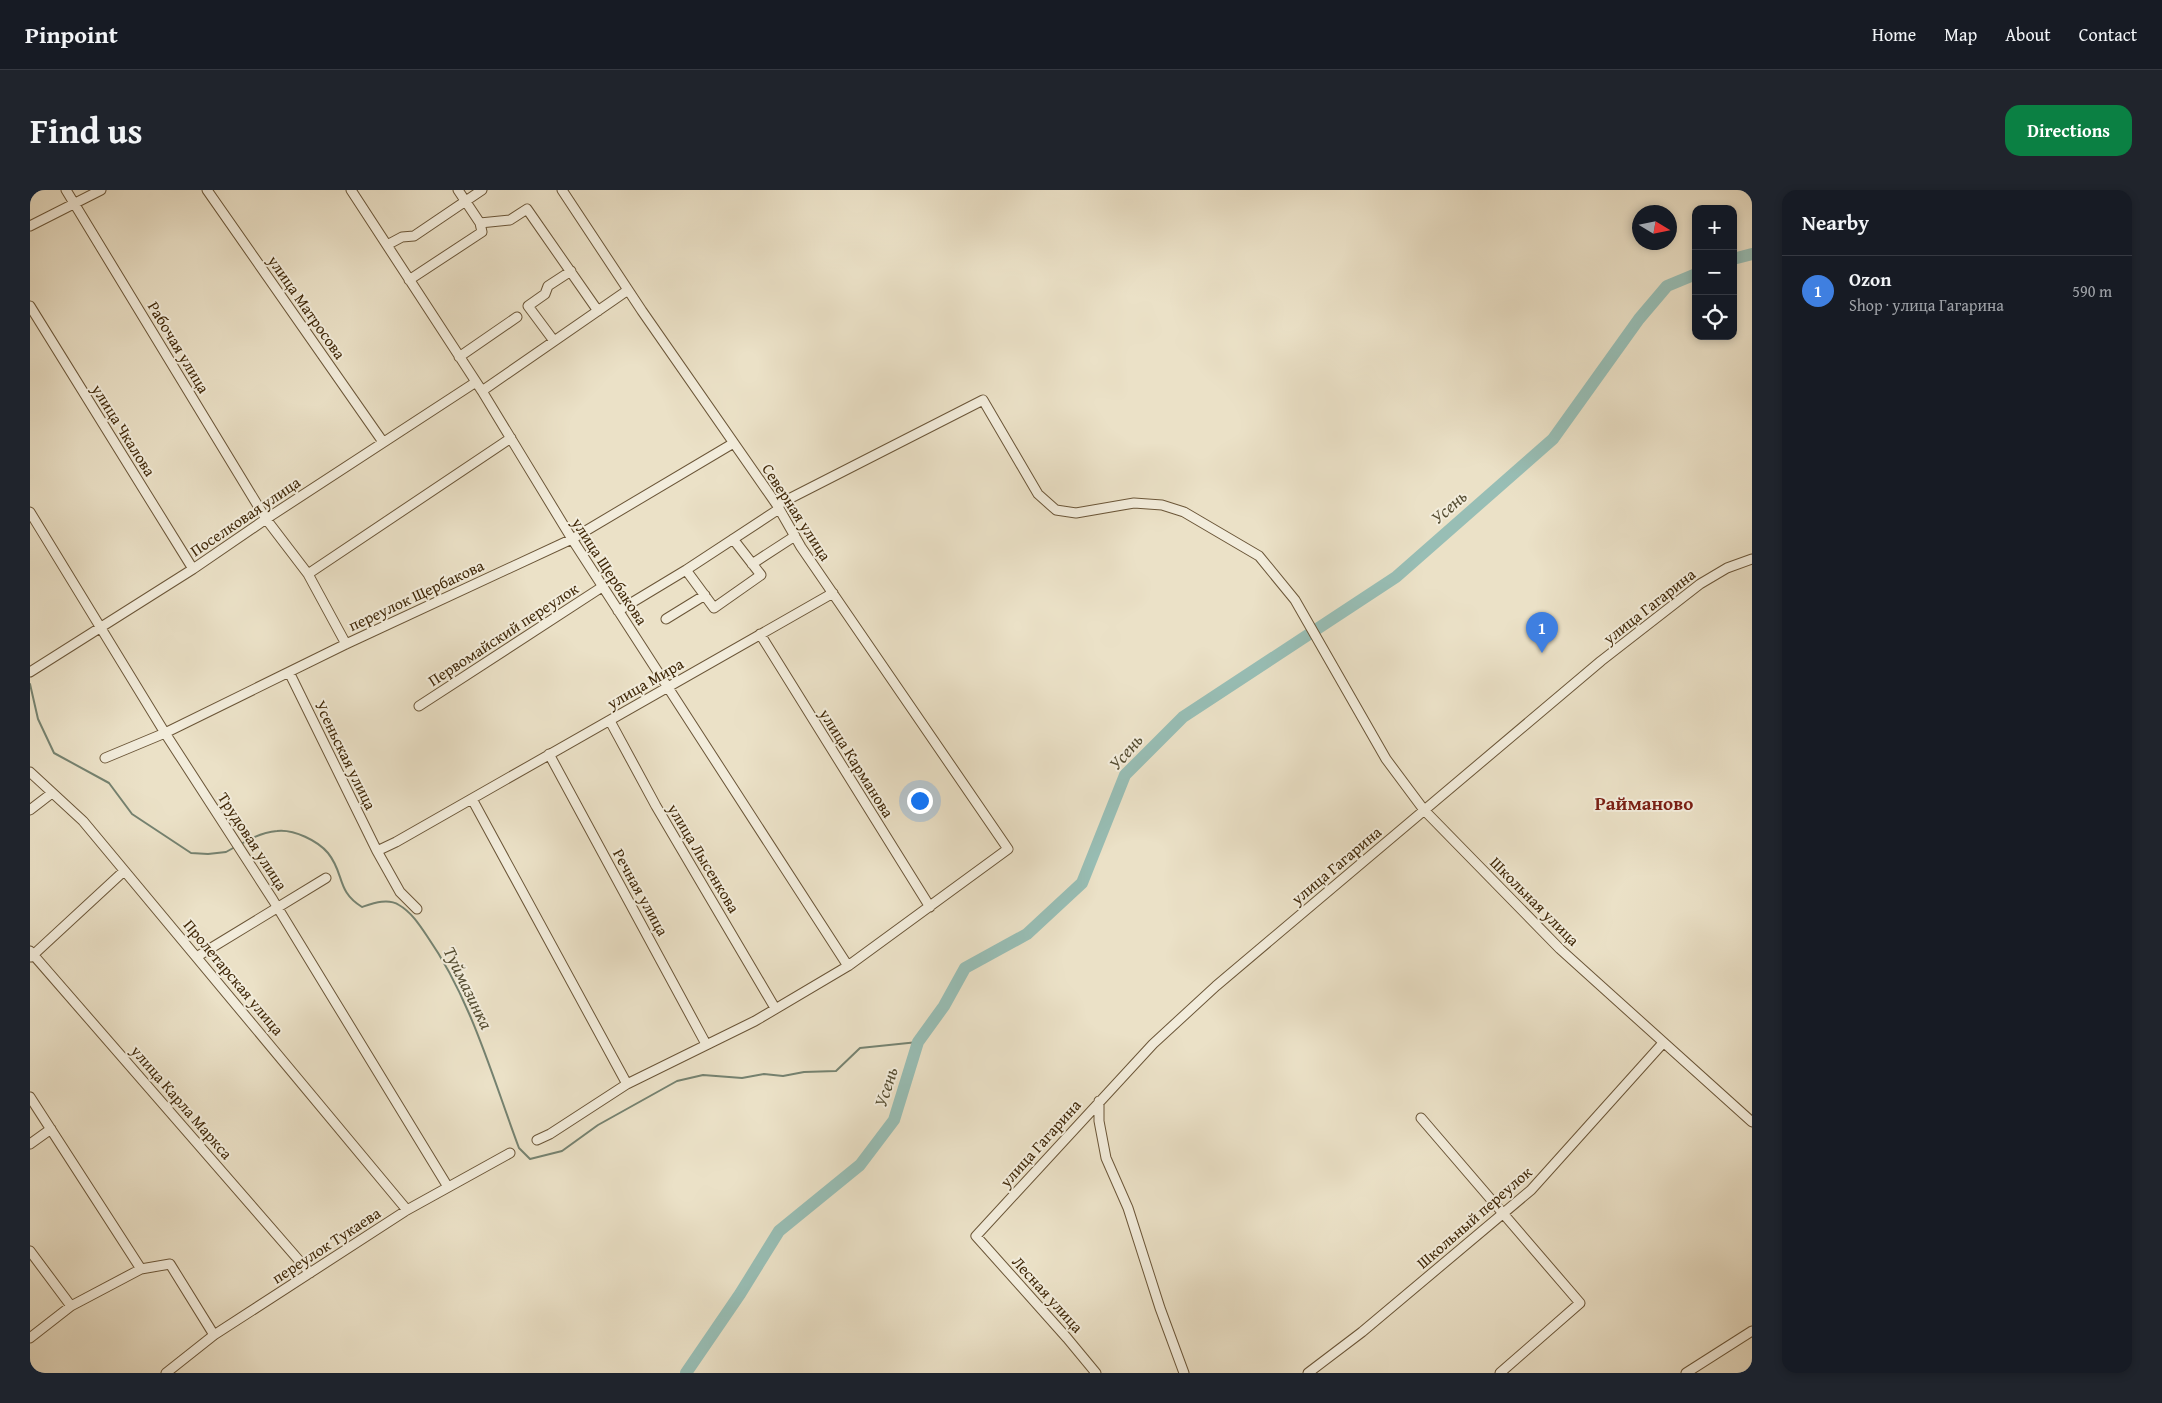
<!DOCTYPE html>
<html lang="en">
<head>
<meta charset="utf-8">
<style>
	:root { --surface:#171b24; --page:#20242c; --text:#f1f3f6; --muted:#9ea1a6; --line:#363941; --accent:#0b8043 }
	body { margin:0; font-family:"Gentium Book Plus",serif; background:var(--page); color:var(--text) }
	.controls { position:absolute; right:15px; top:15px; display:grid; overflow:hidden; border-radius:10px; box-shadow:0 2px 8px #0003 }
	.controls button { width:45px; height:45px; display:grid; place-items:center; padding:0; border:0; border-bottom:1px solid var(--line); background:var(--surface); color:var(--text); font:25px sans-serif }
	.compass { position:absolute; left:1602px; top:15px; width:45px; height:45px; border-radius:50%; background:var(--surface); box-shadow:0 2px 8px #0003; rotate:100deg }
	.you { position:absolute; left:889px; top:610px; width:18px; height:18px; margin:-12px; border:4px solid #fff; border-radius:50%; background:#1a73e8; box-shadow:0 0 0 8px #1a73e833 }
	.badge { display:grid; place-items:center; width:32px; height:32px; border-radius:50%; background:var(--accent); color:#fff; font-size:16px; font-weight:700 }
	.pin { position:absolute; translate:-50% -41px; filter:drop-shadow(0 1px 2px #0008) }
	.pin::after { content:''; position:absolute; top:26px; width:18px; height:15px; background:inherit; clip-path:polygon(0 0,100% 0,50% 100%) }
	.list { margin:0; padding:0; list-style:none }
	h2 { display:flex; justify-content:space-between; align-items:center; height:65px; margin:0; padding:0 20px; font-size:21px }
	h2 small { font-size:16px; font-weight:400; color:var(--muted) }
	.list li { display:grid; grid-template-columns:32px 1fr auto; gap:15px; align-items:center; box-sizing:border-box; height:70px; padding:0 20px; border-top:1px solid var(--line) }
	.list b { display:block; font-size:19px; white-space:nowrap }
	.list p { margin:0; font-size:16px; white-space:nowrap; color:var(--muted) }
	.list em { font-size:16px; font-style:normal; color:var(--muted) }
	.icon { flex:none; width:28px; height:28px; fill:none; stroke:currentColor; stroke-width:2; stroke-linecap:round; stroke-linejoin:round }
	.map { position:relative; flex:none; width:1722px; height:1183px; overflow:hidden; border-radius:15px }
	header { display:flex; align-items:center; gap:30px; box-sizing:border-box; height:70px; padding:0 25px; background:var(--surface); border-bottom:1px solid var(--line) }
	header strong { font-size:24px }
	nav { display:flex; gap:28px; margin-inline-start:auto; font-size:18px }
	.intro { display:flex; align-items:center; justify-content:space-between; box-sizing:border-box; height:120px; padding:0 30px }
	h1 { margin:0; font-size:35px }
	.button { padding:12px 22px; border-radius:15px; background:var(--accent); color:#fff; font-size:18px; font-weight:700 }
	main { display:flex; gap:30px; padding:0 30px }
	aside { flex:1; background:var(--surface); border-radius:15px; box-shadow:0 2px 8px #0003 }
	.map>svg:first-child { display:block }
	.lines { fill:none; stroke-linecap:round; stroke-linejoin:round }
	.stream { stroke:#758270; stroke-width:2 }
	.river { stroke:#98beb5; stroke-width:12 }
	.minor-casing { stroke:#6b5638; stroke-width:11 }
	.minor { stroke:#f2ecdb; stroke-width:9 }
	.labels { text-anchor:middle; stroke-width:4; stroke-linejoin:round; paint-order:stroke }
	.street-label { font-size:16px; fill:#402808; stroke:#f2ecdb }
	.water-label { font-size:18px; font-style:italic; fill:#564e33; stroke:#f2ecdb }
	.quarter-label { font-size:19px; font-weight:bold; fill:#7a1f14; stroke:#f2ecdb }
</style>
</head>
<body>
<header>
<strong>Pinpoint</strong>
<nav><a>Home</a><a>Map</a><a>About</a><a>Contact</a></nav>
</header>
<div class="intro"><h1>Find us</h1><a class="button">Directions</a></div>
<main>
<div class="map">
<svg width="1722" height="1183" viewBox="0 0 1722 1183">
	<rect width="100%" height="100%" fill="#ebe1c7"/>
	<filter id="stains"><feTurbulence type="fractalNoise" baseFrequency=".004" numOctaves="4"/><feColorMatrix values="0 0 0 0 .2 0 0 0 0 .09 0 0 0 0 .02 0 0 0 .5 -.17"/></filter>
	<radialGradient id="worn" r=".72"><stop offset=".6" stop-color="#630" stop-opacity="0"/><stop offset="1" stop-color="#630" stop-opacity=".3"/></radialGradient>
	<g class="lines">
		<path class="stream" d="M0,494L8,529L24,563L79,593L102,624L161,663L178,664L196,662L205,657
			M211,654C221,648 235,642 247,641C264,639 288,651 298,663C315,684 306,701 332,717C344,713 358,708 369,715C381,722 389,734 397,746C441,809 462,886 489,958L500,969L532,961L568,935L647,891L673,885L712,888L734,884L753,886L774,882L806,881L830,858L888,852"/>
		<path class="river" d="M1703,69L1722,64
			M656,1183L710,1104L749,1041L830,975L864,930L888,852L914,816L935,778L997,744L1052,693L1095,585L1153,527L1366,387L1523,249L1609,129L1637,96L1666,84"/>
		<g class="minor-casing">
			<path id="minor" d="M36,0L236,329L278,384L316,454
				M177,0L353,252
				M321,0L452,201L542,349L818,776
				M428,0L450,33L480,30L497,19L568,121
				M0,36L71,0
				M357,55L372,47L384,46L452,0
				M379,90L452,42L450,33
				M0,116L163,379
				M524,151L498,116L515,104L518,96L541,81
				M429,167L487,127
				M452,201L598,100
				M747,315L953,210L1008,304L1026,320L1046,323L1104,313L1132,315L1154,322L1229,366L1265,410L1356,569L1394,620L1530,759L1722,932
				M0,322L135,543L243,710L418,997
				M722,374L765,346
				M656,380L684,418L731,385L703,349
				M278,384L481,248
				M588,421L656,380L749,319
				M636,429L675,405
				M730,444L900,717
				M0,482L163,379L236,329L446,192
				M259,482L347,661L370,702L387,719
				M389,516L572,397
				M580,531L626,616L745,818
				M519,564L676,854
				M75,568L135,543L316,454L542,349L702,254
				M0,582L53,631L377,1020
				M442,609L597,894
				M0,620L22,603
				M347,661L366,652L803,403
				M0,761L280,1083
				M168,766L296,688
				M1,767L94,681
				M0,907L111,1079
				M1069,911V931L1076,968L1098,1018L1130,1118L1154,1183
				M1391,928L1550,1113L1470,1183
				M507,950L520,944L597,894L725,831L818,776L978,659L771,357L747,315L612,121L532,0
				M0,954L21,939
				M0,1061L41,1116
				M0,1148L41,1116L111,1079L140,1074L184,1145
				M136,1183L184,1145L377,1020L480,963
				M1066,1183L1037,1148L946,1046L1123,854L1186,796L1571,471L1670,394L1697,378L1722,369
				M1278,1183L1332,1142L1501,1000L1633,853
				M1656,1183L1722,1141"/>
		</g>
		<use href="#minor" class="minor"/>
	</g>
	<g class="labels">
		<g class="street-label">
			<text transform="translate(277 117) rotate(55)" y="6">улица Матросова</text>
			<text transform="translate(149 157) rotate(59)" y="6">Рабочая улица</text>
			<text transform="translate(94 240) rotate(58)" y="6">улица Чкалова</text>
			<text transform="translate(767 322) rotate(57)" y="6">Северная улица</text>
			<text transform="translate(215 326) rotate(-34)" y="6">Поселковая улица</text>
			<text transform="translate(580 381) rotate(57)" y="6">улица Щербакова</text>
			<text transform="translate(386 405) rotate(-25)" y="6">переулок Щербакова</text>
			<text transform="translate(1619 416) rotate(-38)" y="6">улица Гагарина</text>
			<text transform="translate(473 444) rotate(-33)" y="6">Первомайский переулок</text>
			<text transform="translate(615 493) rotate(-30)" y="6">улица Мира</text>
			<text transform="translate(316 565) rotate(64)" y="6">Усеньская улица</text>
			<text transform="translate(827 573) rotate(58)" y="6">улица Карманова</text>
			<text transform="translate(223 651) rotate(57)" y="6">Трудовая улица</text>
			<text transform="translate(674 668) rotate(59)" y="6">улица Лысенкова</text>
			<text transform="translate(1306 675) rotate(-40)" y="6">улица Гагарина</text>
			<text transform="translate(611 702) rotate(61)" y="6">Речная улица</text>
			<text transform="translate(1505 711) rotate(45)" y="6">Школьная улица</text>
			<text transform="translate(204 787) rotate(50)" y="6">Пролетарская улица</text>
			<text transform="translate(152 912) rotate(49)" y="6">улица Карла Маркса</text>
			<text transform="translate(1010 953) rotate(-48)" y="6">улица Гагарина</text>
			<text transform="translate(1444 1027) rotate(-41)" y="6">Школьный переулок</text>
			<text transform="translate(296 1055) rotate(-33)" y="6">переулок Тукаева</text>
			<text transform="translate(1018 1104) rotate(48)" y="6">Лесная улица</text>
		</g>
		<g class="water-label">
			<text transform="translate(1419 317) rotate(-41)" y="6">Усень</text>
			<text transform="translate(1096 562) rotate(-49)" y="6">Усень</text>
			<text transform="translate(438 798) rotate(64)" y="6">Туймазинка</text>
			<text transform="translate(856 897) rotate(-72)" y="6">Усень</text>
		</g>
		<g class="quarter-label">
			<text x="1614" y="620">Райманово</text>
		</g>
	</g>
	<rect width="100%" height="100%" filter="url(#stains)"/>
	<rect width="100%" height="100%" fill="url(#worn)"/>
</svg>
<div class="controls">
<button>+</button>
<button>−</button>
<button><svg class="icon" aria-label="locate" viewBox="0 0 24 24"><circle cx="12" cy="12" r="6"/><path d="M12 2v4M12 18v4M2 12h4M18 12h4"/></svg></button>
</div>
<svg class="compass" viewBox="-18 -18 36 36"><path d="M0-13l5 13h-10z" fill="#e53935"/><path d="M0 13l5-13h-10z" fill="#9ea1a6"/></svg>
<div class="you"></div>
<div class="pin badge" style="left:1512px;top:463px;background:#3f7fe0">1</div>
</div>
<aside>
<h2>Nearby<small></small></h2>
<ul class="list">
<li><span class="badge" style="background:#3f7fe0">1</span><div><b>Ozon</b><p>Shop · улица Гагарина</p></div><em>590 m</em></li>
</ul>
</aside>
</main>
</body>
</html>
